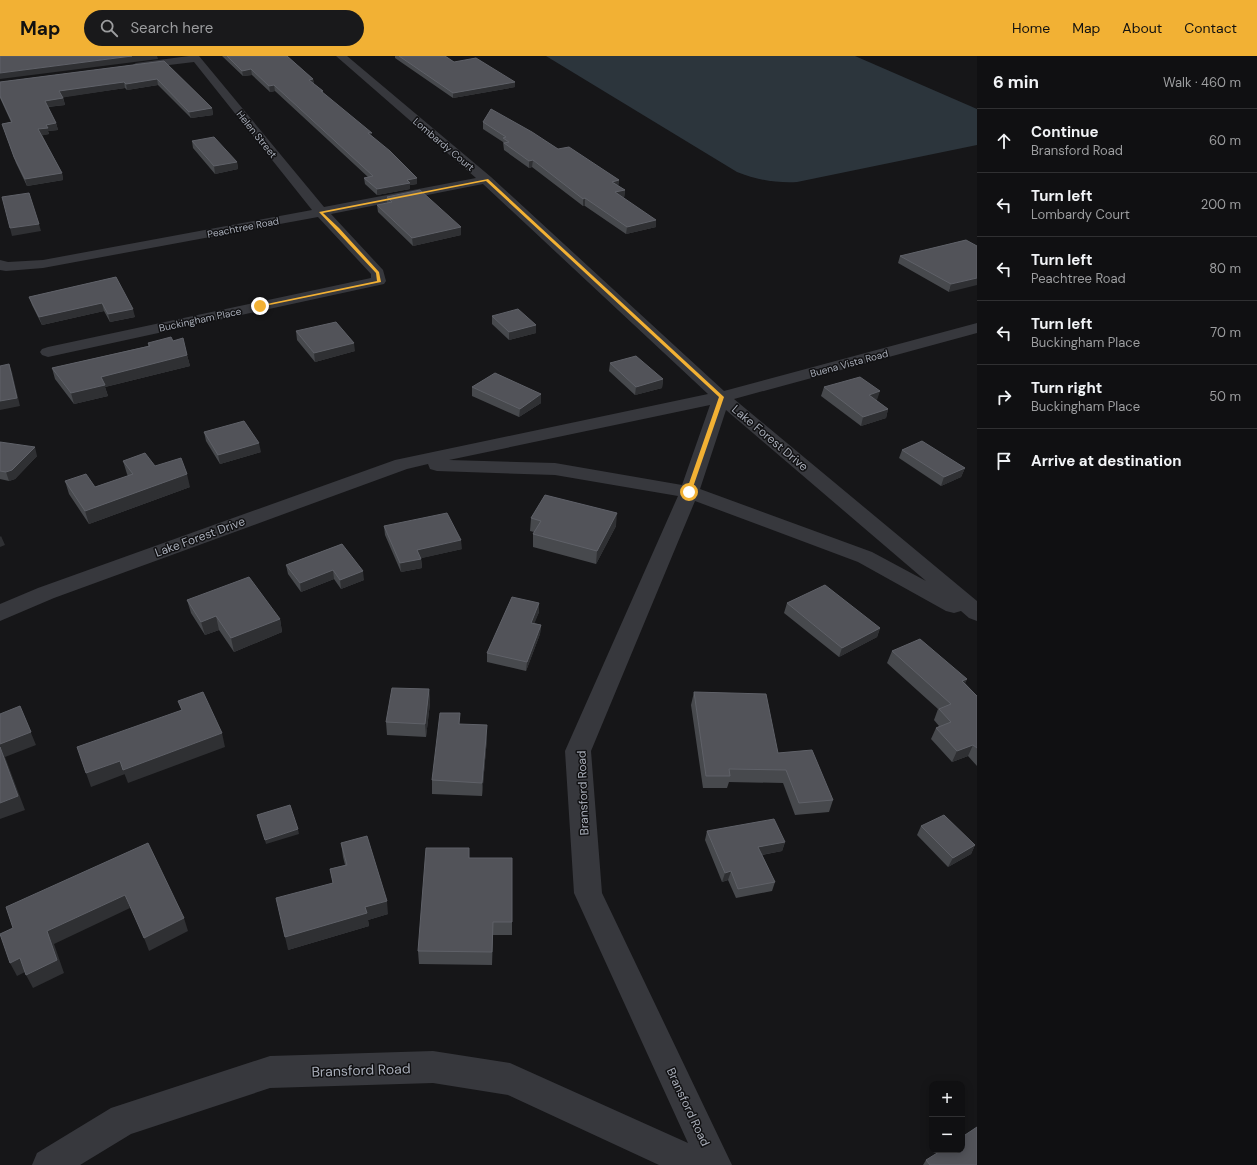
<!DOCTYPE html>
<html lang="en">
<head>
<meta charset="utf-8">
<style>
	:root { --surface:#101012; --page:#19191b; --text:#f1f3f6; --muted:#9c9d9f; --line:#303032; --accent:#f2b134 }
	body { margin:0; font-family:"DM Sans",sans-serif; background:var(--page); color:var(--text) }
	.controls { position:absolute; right:12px; bottom:12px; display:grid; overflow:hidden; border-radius:8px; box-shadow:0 2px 10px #0003 }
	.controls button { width:36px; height:36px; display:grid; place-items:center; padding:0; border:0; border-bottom:1px solid var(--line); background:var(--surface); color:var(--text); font:20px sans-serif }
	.stop { position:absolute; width:12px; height:12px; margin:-9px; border:3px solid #f2b134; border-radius:50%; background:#fff }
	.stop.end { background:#f2b134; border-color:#fff; box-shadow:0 1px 4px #0008 }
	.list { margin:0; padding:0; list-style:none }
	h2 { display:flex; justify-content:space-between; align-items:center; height:52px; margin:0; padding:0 16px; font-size:17px }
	h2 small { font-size:13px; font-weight:400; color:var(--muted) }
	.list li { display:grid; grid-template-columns:26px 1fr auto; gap:12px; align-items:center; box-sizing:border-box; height:64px; padding:0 16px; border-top:1px solid var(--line) }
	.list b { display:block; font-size:15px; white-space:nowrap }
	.list p { margin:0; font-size:13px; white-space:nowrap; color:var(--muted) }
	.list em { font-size:13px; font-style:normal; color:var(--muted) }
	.icon { flex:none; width:22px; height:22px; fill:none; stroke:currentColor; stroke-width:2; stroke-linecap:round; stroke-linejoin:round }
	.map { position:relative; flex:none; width:977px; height:1109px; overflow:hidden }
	header { display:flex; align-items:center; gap:24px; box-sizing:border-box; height:56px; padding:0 20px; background:var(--accent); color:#111 }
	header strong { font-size:19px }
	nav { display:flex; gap:22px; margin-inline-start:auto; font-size:14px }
	.search { width:280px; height:36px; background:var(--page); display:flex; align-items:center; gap:10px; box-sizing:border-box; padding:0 14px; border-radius:22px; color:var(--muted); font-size:15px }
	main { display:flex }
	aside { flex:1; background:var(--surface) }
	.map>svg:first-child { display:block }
	.water { fill:#2c353c }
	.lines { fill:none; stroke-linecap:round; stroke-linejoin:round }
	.minor { fill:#37383d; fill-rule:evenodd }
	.wall { fill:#47494d }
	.shaded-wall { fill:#2f3033 }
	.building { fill:#525359; stroke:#5f6168 }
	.route { fill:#f2b134 }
	.labels { text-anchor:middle; stroke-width:3; stroke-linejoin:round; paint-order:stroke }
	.far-street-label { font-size:10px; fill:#a8adb8; stroke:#111113 }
	.street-label { font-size:12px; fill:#a8adb8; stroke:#111113 }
	.near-street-label { font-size:14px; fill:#a8adb8; stroke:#111113 }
</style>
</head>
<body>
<header>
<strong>Map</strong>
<div class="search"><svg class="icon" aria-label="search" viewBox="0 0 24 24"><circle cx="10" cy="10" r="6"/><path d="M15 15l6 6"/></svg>Search here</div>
<nav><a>Home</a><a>Map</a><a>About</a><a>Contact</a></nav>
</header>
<main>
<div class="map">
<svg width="977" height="1109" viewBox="0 0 977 1109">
	<rect width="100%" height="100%" fill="#161618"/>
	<path class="water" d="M546,0H855L977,53V89L797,126C776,127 757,124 737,116Z"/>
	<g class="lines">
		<path class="minor" d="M189,0H199L324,151L476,122L336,0H347L491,121L724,335L977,267V277L734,343L977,545V565L969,562L961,555L954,557L946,555L858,506L695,445L591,695L602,837L732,1109H659L508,1039L433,1027L270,1032L131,1078L80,1109H32L37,1097L111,1052L270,1000L433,995L510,1007L688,1087L574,837L565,695L678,440L555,419L437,415L430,413L428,408L407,413L54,542L0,565V548L38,532L395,404L708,338L483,128L331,158L383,214L386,225L384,228L48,301L42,299L40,296L42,293L48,291L371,222V218L318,161L43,212L6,215L0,214V204L8,206L43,204L312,154L194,6L136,13L131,10L136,7ZM710,349L682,429L555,407L449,404ZM726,354L926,525L872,496L700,433Z"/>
	</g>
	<path class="wall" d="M222,0H287L313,23L314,28L323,35V37L372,80L417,128L410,129V133L377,139L365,128L364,122L368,121L275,35L270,36L252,19L243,20Z
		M395,0H445L454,6L515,31L453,42L395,2Z
		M164,5L212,52L213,59L191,62L158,29L127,34L125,32L63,41L65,49L48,51L56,67L58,74L48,75L49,78L42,79L62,117L63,124L27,130L16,107L2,68L11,66L0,42V26Z
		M483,66L558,93L619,124L618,130L625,134L624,142H623L656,171L626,178L585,150H583L532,111L529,112L504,94L503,86L483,73Z
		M192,85L237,106L238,113L215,118L193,92Z
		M387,141L461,179L413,190L378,156L377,149L387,147Z
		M966,184L949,236L898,207L900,200Z
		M116,221L135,261L110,266L104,255L42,269L32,249L29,241Z
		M492,260L536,269V277L509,284L492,268Z
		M296,275L355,295L315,306L297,284Z
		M173,285L187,299L190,310L105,331L108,340L74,348L55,323L52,312L148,290V287Z
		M610,307L663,323L662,332L635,339L609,315Z
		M472,331L541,347L519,361L472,340Z
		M824,331L877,344H876L888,353L886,362L861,370L821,340Z
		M204,376L261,396L220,408L206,385Z
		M0,386L37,400L15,423L9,425L0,423Z
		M902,394L965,412L961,421L941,430L899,402Z
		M123,405L155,410L190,431L89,468L69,438L65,425L95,431L128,420L127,418Z
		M531,462L616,470L596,508L533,491V478L534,476L530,475Z
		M384,470L462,493L421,502L422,512L401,516L385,479Z
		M342,488L364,524L341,533L334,523L301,536L288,518L286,509Z
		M187,544L280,563L282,576L234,596L219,574L205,579L191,557Z
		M539,547V556L534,567L541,569L540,578L526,615L487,606V597Z
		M787,547L880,572L877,581L839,601L784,557Z
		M892,595L967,623L965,627L977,640V710L968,700L952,706L931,683L936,672L939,670L934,664L938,653L887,607Z
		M429,633L430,647L426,681L387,679L386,666Z
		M694,636L778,697L833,744L829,756L795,759L783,727L729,726L727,732H703L691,649Z
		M460,668L487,682L482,740L432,738V724Z
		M921,770L975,789L971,798L948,811L917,779Z
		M707,775L785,786L782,795L762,799L775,826L772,835L736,842L728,824L722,826L705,784Z
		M341,787L388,858L368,864L369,870L288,894L333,827L330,813L345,809L343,801Z
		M469,802L512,866V879H493L492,909L419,908L418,895Z
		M926,1104L977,1109H923Z"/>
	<path class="shaded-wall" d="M132,0H157L158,3L0,23V17Z
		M251,13L252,19L243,20L242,15Z
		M157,23L158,29L127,34L126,28Z
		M313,23L314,29L309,24Z
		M124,26L125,32L60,42L59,35Z
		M515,26V31L453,42V37Z
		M274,29L275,35L270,36L269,30Z
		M63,42L65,49L46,51L45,45Z
		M212,52L213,59L191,62L189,56Z
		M56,67L58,74L48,75L49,78L40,80L38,73L46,69Z
		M533,104L532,111L529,112V105Z
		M237,106L238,113L215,118L214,110Z
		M62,117L63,124L27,130L25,123Z
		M417,122V128L410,129V133L377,139V133L407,124Z
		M619,124L618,131L612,126Z
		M625,134L624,142L614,144L615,136Z
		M585,142V150H583V143Z
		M656,164V171L626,178L627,171Z
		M39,168L41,175L12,180L10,172Z
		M461,171V179L413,190L412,182Z
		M977,222V229L949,236L951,228Z
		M102,247L104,255L42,269L39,261Z
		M133,253L135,261L110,266L108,258Z
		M536,269V277L509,284V276Z
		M354,287L355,295L315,306L314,297Z
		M187,299L190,310L105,331L108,340L74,348L71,337L101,321Z
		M9,308L12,316L20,350L0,354V345Z
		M663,323L662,332L635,339L636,331Z
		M880,335L877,344L866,347L869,339Z
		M541,338V347L519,361L520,353Z
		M888,353L886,362L861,370L863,361Z
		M259,387L261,396L220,408L218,399Z
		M35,391L37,400L15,423L9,425L6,416Z
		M965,412L961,421L941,430L944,421Z
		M187,418L190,431L89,468L85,455Z
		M617,457L616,470L596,508L597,495Z
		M1,480L5,489L0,491V481Z
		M461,484L462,493L418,503L417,494Z
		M421,503L422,512L401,516L400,507Z
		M333,514L334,523L301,536L300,527Z
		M363,515L364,524L341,533L340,524Z
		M539,547V556L531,576V567Z
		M216,560L219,574L205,579L201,566Z
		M280,563L282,576L234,596L231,582Z
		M541,569L540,578L526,615L527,606Z
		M880,572L877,581L839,601L842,592Z
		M967,623L961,634L962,625Z
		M429,633L430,647L426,681L425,668Z
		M20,650L36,689L5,701L25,754L0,763V688Z
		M487,669V682L482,740V727Z
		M222,677L225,691L128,727L123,714Z
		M973,689L968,700L952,706L957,695Z
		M120,705L125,718L91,731L86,717Z
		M298,773L299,778L266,788L265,784Z
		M785,786L782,795L756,800L758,791Z
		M975,789L971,798L948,811L953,802Z
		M731,815L728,824L722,826L725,817Z
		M125,839L130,852L54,888L64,917L33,932L26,919L47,875Z
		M387,845L388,858L368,864L369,870L288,894L285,881L365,851Z
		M184,862L188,875L149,895L144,882Z
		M20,902L27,915L17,920L10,907Z"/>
	<path class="building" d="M0,0H132L0,17Z
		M227,0H287L313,23L309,24L323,35H321L372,77H368L390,95L417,122L407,124L410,127L377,133L364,122L373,120L274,29L269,30L251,13L242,15Z
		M399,0H445L454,6L476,2L515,26L453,37Z
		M164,5L212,52L189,56L157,23L126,28L124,26L59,35L63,42L45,45L56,67L46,69L48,72L38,73L62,117L25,123L14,101L2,68L12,66L0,40V26Z
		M491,53L532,76L558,93L569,91L619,124L612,126L625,134L615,136L656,164L627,171L585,142L583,143L533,104L529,105L504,87L509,86L503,82L506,81L483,66Z
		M214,81L237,106L214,110L192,85Z
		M420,134L461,171L412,182L377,149L392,146L387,141Z
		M29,137L39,168L10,172L2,141Z
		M966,184L977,190V222L951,228L900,200Z
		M116,221L133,253L108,258L102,247L39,261L29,241Z
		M518,253L536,269L509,276L492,260Z
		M336,266L354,287L314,297L296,275Z
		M171,281L173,285L183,282L187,299L101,321L105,329L71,337L52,312L150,290L148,287Z
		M636,300L663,323L636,331L610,307Z
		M9,308L17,342L0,345V310Z
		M495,317L541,338L520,353L472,331Z
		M860,321L880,335L869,339L888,353L863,361L824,331Z
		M244,365L259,387L218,399L204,376Z
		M922,385L965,412L944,421L902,394Z
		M0,386L35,391L12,414L6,416L0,415Z
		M145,397L155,410L181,402L187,418L85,455L65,425L86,418L95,431L133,418L123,405Z
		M545,439L617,457L597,495L533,478L541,465L531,462Z
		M447,457L461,484L417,494L421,503L400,507L384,470Z
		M342,488L363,515L340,524L333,514L300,527L286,509Z
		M249,521L280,563L231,582L216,560L201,566L187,544Z
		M825,529L880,572L842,592L787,547Z
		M512,541L539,547L531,567L541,569L527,606L487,597Z
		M920,583L967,623L962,625L977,640V692L973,689L957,695L936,672L951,666L939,653L951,648L892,595Z
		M392,632L429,633L425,668L386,666Z
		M203,636L222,677L123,714L120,705L86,717L77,691L182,654L178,645Z
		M694,636L766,638L778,697L812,694L833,744L799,747L786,714L729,713L730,720H706Z
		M20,650L31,676L0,688V658Z
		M440,657H460L459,668L487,669L482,727L432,724Z
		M0,691L18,740L0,747Z
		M290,749L298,773L265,784L257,759Z
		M944,759L975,789L953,802L921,770Z
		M774,763L785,786L758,791L775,826L738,833L731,815L725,817L707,775Z
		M367,780L387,845L365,851L367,857L285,881L276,842L333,827L330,813L347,809L341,787Z
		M148,787L184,862L144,882L125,839L47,875L57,904L26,919L20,902L10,907L0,878L13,872L6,851Z
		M426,792H469V802H512V866H493L492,896L418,895Z
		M977,1071V1109H930L926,1104L942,1094H962V1081Z"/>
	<path class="route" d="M488,123L724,341L691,437L686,436L719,341L486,125L323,157L339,172L379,216L381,226L260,251L257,250L377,225L376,217L319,156Z"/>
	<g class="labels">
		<g class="far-street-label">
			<text transform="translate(257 78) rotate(51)" y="4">Helen Street</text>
			<text transform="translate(444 88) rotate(40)" y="4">Lombardy Court</text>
			<text transform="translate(243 171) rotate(-11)" y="4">Peachtree Road</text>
			<text transform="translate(200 263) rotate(-12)" y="4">Buckingham Place</text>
			<text transform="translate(849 307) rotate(-15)" y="4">Buena Vista Road</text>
		</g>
		<g class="street-label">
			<text transform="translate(770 382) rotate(40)" y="4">Lake Forest Drive</text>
			<text transform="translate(200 481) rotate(-20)" y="4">Lake Forest Drive</text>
			<text transform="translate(583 737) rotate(-92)" y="4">Bransford Road</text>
			<text transform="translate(688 1051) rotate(65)" y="4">Bransford Road</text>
		</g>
		<g class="near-street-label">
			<text transform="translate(361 1014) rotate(-2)" y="5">Bransford Road</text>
		</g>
	</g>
</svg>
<div class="controls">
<button>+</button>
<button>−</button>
</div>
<div class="stop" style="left:689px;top:436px"></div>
<div class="stop end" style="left:260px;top:250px"></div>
</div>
<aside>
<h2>6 min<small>Walk · 460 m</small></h2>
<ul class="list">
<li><svg class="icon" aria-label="ahead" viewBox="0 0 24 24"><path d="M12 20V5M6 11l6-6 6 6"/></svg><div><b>Continue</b><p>Bransford Road</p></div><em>60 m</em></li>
<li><svg class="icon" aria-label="left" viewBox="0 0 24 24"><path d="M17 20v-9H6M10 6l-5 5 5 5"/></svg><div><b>Turn left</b><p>Lombardy Court</p></div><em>200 m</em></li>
<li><svg class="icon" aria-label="left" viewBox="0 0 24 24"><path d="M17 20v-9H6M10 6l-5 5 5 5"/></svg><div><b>Turn left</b><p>Peachtree Road</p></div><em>80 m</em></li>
<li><svg class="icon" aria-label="left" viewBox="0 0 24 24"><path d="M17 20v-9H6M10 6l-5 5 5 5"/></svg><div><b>Turn left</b><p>Buckingham Place</p></div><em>70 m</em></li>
<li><svg class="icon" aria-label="right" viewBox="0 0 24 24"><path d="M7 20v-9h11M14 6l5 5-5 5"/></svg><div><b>Turn right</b><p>Buckingham Place</p></div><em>50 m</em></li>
<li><svg class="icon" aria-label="arrive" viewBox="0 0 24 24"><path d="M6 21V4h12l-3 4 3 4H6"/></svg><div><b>Arrive at destination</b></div></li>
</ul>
</aside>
</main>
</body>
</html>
